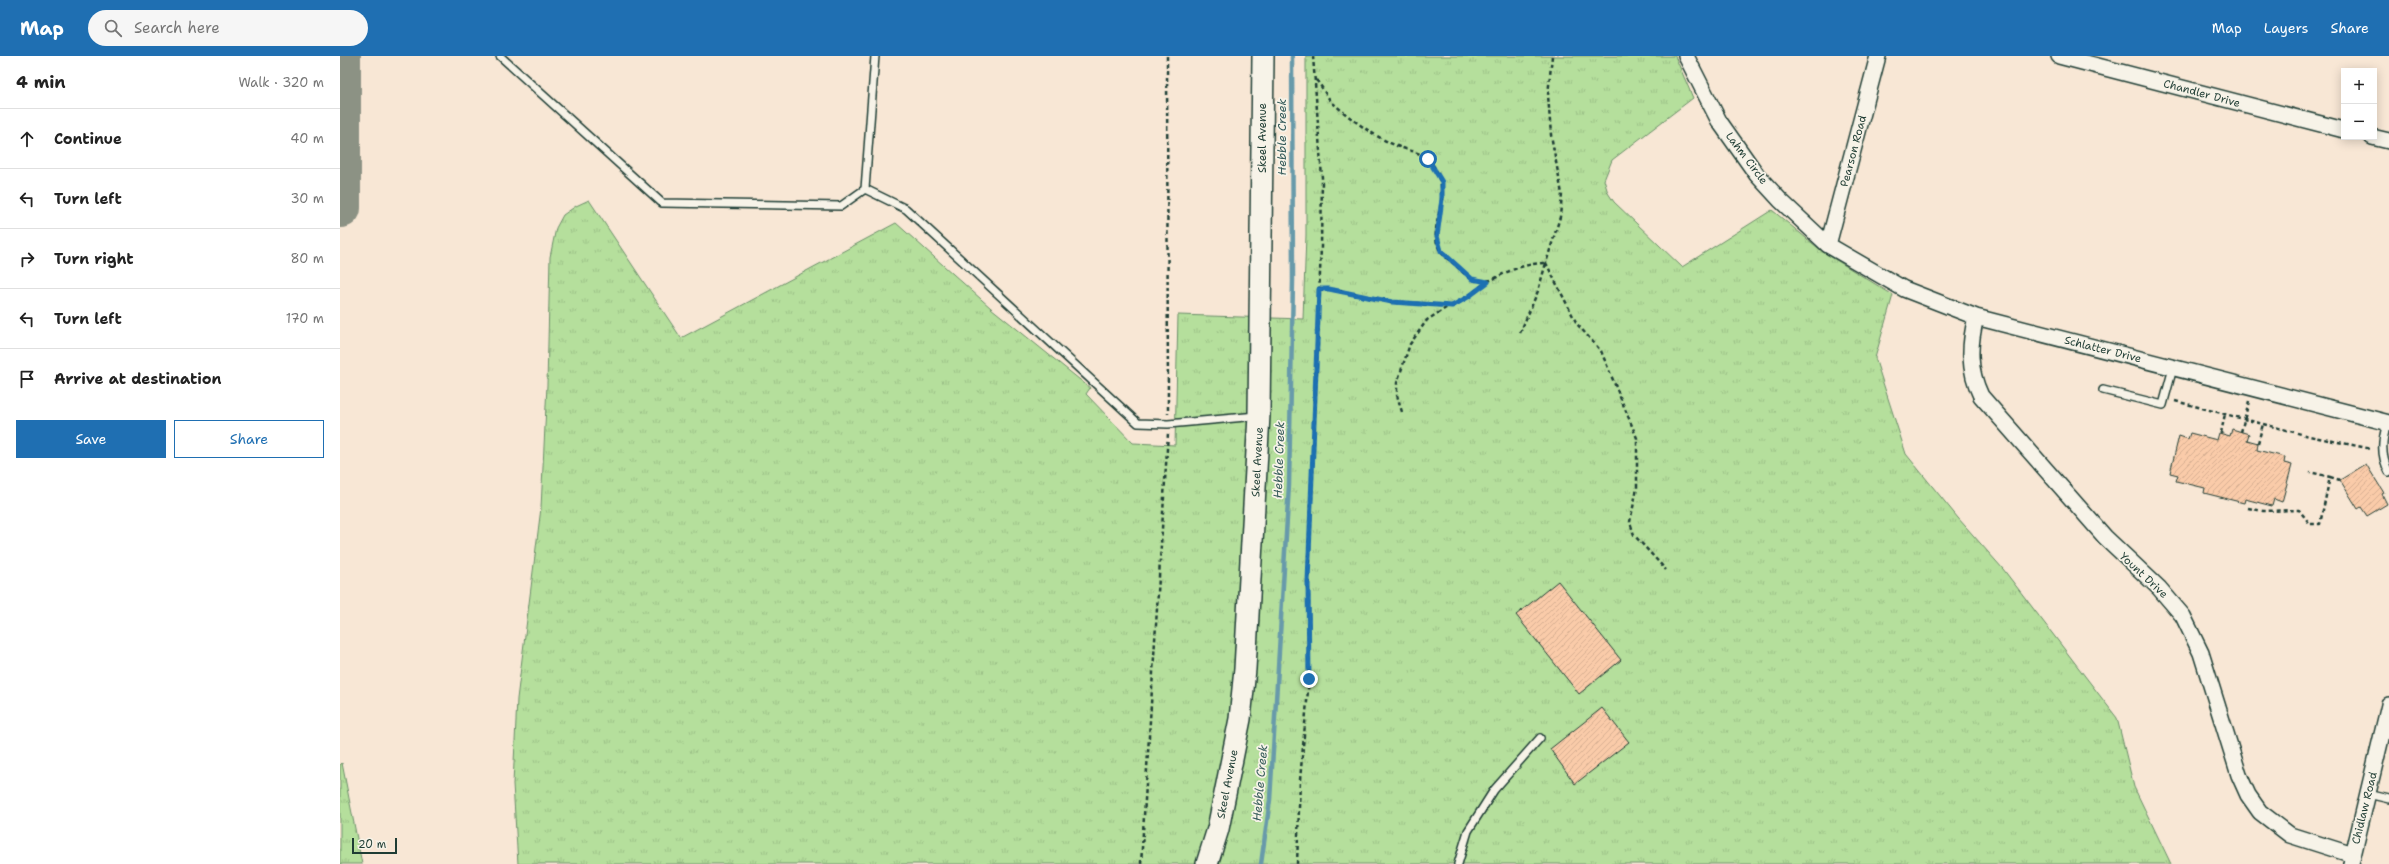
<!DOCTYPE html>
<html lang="en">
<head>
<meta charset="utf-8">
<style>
	:root { --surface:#fff; --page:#f6f6f6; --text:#222; --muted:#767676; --line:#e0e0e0; --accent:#1f6fb2 }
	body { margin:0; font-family:"Shantell Sans",sans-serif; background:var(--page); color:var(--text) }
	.controls { position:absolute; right:12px; top:12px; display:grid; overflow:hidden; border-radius:0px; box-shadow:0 2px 10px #0003 }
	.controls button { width:36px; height:36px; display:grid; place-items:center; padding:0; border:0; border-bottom:1px solid var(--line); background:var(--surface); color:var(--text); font:20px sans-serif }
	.scale { position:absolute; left:12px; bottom:10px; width:45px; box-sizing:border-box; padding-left:4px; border:2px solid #1f3d34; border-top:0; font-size:11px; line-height:14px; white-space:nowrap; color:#1f3d34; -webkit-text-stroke:3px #f7f3e8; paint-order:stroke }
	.stop { position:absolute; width:12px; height:12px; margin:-9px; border:3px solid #1f6fb2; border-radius:50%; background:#fff }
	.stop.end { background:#1f6fb2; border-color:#fff; box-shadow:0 1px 4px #0008 }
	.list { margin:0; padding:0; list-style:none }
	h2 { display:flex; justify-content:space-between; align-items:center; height:52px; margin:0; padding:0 16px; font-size:17px }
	h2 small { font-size:13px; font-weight:400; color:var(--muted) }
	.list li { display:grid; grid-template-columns:26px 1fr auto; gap:12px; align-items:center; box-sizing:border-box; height:60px; padding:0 16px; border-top:1px solid var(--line) }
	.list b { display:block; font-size:15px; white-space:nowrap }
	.list em { font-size:13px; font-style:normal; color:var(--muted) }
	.actions { display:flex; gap:8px; padding:12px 16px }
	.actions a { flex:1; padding:9px 0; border:1px solid var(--accent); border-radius:0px; text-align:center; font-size:14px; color:var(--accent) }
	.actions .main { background:var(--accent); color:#fff }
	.icon { flex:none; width:22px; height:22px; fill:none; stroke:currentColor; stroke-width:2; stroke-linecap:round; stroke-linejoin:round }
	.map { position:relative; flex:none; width:2049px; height:808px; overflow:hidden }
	header { display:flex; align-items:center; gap:24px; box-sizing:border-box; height:56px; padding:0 20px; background:var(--accent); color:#fff }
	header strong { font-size:19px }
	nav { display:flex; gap:22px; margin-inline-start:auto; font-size:14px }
	.search { width:280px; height:36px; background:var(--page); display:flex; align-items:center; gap:10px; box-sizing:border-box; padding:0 14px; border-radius:22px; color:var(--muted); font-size:15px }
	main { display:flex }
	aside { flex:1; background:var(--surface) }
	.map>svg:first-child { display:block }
	.grass { fill:url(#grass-tufts); stroke:#6a8e68 }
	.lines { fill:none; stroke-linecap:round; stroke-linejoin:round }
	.stream { stroke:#679aaa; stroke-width:4.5 }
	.taxiway { stroke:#8c9284; stroke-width:40 }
	.building { fill:url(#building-hatch); stroke:#1f3d34 }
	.lane-casing { stroke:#1f3d34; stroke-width:10 }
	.street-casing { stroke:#1f3d34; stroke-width:18 }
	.secondary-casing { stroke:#1f3d34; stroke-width:24 }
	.path { stroke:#1f3d34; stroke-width:2.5; stroke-dasharray:4 3; stroke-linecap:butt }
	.lane { stroke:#f7f3e8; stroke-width:7 }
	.street { stroke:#f7f3e8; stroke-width:15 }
	.secondary { stroke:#f7f3e8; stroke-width:21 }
	.route { stroke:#1f6fb2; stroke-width:5 }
	.labels { text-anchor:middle; stroke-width:3.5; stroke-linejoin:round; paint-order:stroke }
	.street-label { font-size:11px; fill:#1f3d34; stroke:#f7f3e8 }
	.water-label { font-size:12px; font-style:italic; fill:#375c5b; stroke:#f7f3e8 }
</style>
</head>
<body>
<header>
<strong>Map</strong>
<div class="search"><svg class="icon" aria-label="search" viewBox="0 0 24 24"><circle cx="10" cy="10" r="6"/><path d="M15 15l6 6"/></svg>Search here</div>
<nav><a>Map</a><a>Layers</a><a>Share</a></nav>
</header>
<main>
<aside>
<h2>4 min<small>Walk · 320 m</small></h2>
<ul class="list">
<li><svg class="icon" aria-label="ahead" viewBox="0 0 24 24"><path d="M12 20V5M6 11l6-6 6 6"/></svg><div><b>Continue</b></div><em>40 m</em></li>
<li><svg class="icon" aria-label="left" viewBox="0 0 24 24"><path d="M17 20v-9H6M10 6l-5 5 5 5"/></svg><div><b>Turn left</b></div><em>30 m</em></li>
<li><svg class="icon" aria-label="right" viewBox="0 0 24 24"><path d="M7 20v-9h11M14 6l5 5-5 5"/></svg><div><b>Turn right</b></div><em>80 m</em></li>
<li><svg class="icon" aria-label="left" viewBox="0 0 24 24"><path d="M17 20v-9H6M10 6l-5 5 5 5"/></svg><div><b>Turn left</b></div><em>170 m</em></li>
<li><svg class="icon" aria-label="arrive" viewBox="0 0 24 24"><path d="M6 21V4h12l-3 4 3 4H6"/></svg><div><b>Arrive at destination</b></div></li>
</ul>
<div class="actions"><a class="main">Save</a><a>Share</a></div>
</aside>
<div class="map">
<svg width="2049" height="808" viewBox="0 0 2049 808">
	<defs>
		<pattern id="grass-tufts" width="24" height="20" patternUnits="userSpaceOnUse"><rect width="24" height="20" fill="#b5df9c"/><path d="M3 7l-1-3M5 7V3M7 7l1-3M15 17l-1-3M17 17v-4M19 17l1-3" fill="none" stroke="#9bc087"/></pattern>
		<pattern id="building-hatch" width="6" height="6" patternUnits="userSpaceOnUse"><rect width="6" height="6" fill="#facba9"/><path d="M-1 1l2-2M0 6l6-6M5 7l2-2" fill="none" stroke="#d6af92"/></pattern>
	</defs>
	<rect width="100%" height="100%" fill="#f8e7d5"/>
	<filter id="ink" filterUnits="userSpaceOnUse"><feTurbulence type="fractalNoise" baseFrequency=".025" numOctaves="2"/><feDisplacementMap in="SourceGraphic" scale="8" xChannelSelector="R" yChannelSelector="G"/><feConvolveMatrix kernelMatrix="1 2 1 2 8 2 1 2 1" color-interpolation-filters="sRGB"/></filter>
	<g filter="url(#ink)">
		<path class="grass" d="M966,0H1335L1353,42L1272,104L1264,124L1268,137L1274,146L1342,211L1432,154L1483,196L1553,239L1535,302L1566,398L1618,462L1663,513L1777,662L1794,731L1831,808H178L173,728L177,643L201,452L207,329L210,201L216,172L223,159L236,150L249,144L341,282L556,167L651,252L750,332L746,338L793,387L835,389L838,259L963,263L966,179Z
			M2,707L22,808H0V709Z"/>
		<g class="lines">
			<path class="stream" d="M921,808L930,744L949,429L953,225L952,0"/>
			<path class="taxiway" d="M1,152V0"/>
		</g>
		<path class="building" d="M1892,373L1909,378L1907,384L1918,387L1917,394L1945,401L1944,407L1952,409L1942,446L1934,443L1932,450L1905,443L1904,447L1864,437L1865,432L1836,425L1838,419L1830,417L1839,380L1848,383L1850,377L1877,384L1879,377L1890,380Z
			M2026,408L2044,437L2042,438L2047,448L2027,460L2021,451L2018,453L2000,424Z
			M1218,525L1281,604L1239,638L1176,559Z
			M1262,652L1289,686L1235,728L1210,693Z"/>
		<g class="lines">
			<g class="lane-casing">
				<path id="lane" d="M160,0L322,147L501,150L525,133L535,0
					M525,133L566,153L798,367L828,368L917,360
					M1763,334L1823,349L1833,312
					M2047,367C2042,384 2040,399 2049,416
					M2028,738L2049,743
					M1118,808L1128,775L1154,734L1200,682"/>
			</g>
			<g class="street-casing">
				<path id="street" d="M1346,0L1379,65L1417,119L1440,144L1488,189L1564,233L1636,261L2049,367
					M1719,0L2004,74
					M2032,81L2049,85
					M1488,189L1538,0
					M1636,261C1629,289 1628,313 1641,340L1765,481L1819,532L1843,560L1861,597L1899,719L1908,739L1920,756L1950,779L2013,799
					M2011,808L2049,649"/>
			</g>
			<g class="secondary-casing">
				<path id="secondary" d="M867,808L878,773L900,663L905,613L919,359L923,0"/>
			</g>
			<path class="path" d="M827,0L828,358
				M1212,0L1208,39L1211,79L1222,138L1220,161L1206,207L1237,268L1261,295L1297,382V432L1290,466L1294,479L1326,514
				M976,24C983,31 986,41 994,48C1012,64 1035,81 1057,90C1069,95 1083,96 1091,107C1118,143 1085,167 1100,194C1104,201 1112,205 1118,211C1126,219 1133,226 1146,225C1152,225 1160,219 1165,217C1178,211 1192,207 1206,207L1198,235L1180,277
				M979,233H989L1052,246L1112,250L1128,241L1147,226
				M1835,345L1969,380L2032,393
				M1062,356L1057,339V327L1070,288L1087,264L1109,250
				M1901,376L1909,345
				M1881,377L1885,358
				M1918,387L1923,368
				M1990,421L2000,424
				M1908,452L1923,455L1959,454L1970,468H1980L1990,421L1970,416
				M801,808L828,377
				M957,808L960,724L969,623L968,526L981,191L982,122L973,0"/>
			<use href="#lane" class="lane"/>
			<use href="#street" class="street"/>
			<use href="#secondary" class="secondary"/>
		</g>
	</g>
	<g class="lines" filter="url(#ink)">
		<path class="route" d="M969,623L968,526L979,233H989L1052,246L1112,250L1128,241L1148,226L1132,223L1101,195L1097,180L1102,143V126L1088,103"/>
	</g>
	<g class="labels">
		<g class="street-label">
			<text transform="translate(1862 37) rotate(15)" y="4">Chandler Drive</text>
			<text transform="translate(922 82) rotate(-90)" y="4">Skeel Avenue</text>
			<text transform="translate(1513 95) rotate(-75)" y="4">Pearson Road</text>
			<text transform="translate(1407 102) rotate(53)" y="4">Lahm Circle</text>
			<text transform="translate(1763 293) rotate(14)" y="4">Schlatter Drive</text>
			<text transform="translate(917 406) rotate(-87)" y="4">Skeel Avenue</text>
			<text transform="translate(1804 519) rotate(43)" y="4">Yount Drive</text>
			<text transform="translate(887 728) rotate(-79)" y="4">Skeel Avenue</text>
			<text transform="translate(2024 752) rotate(-76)" y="4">Chidlaw Road</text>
		</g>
		<g class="water-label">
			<text transform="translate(942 81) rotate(-90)" y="4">Hebble Creek</text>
			<text transform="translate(939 404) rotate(-88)" y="4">Hebble Creek</text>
			<text transform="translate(920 727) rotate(-85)" y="4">Hebble Creek</text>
		</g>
	</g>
</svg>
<div class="controls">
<button>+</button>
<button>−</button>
</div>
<div class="scale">20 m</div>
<div class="stop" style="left:1088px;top:103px"></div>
<div class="stop end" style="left:969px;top:623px"></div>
</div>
</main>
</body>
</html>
